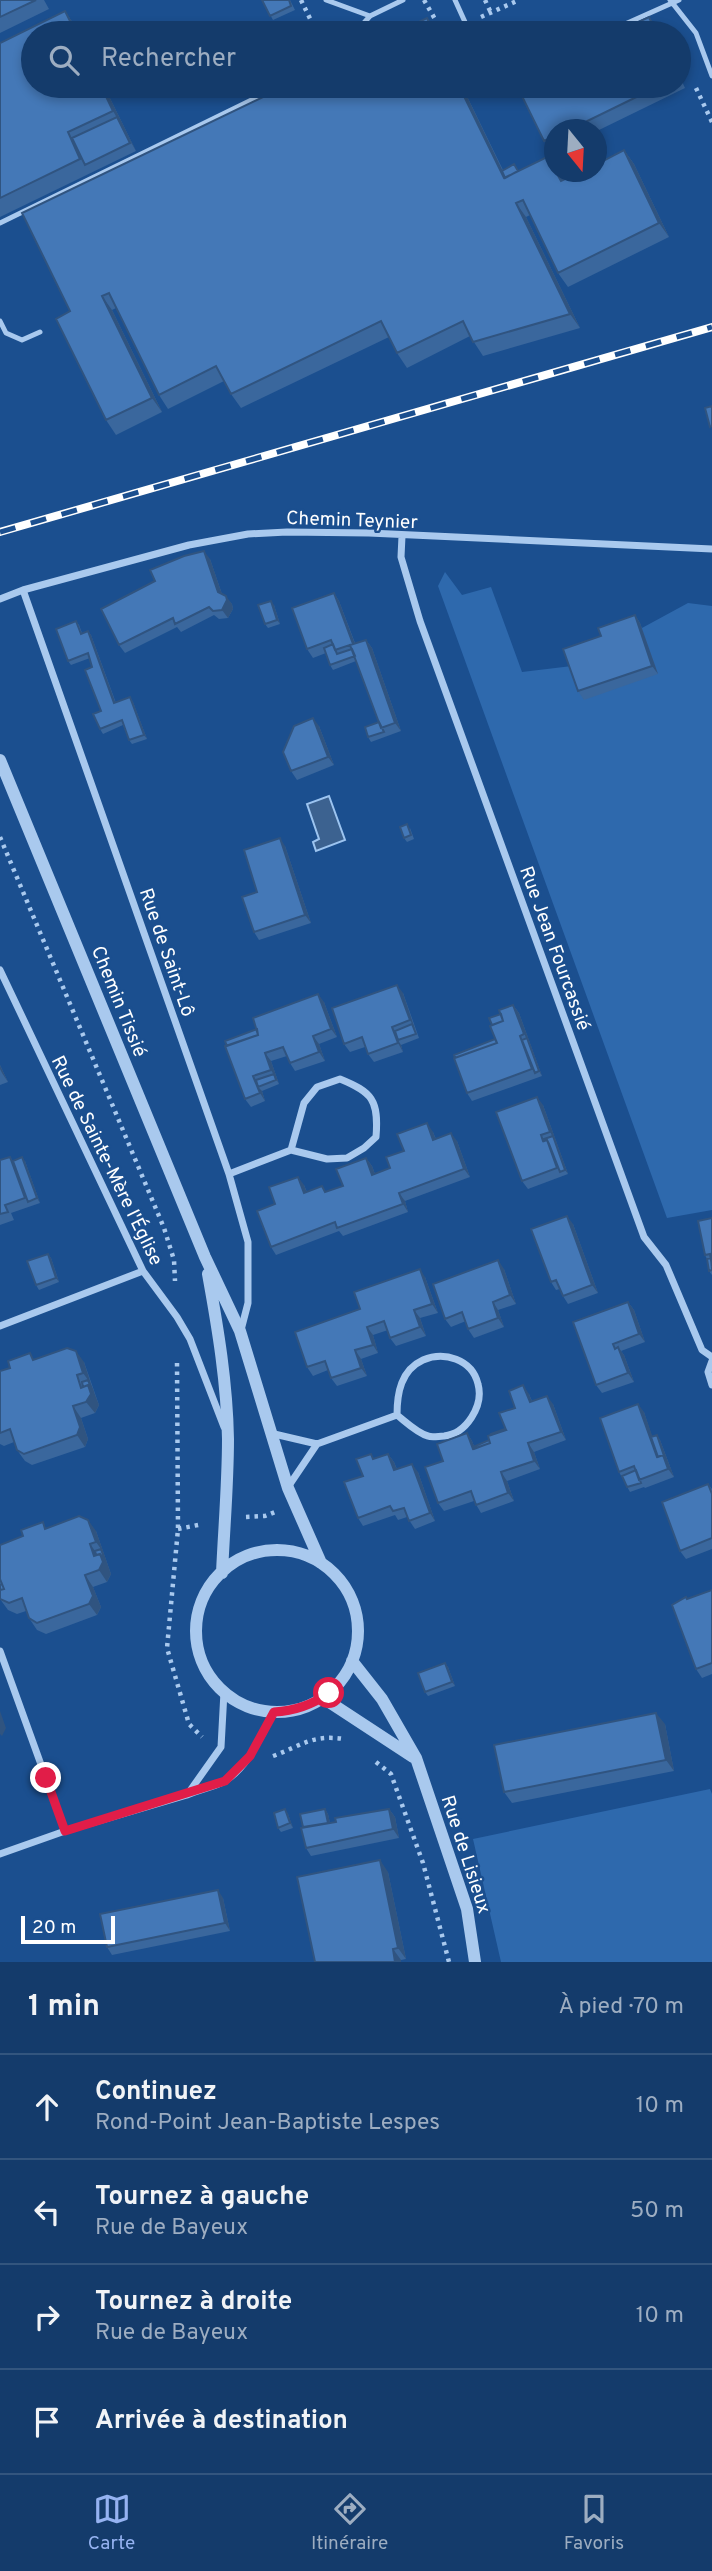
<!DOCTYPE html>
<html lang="fr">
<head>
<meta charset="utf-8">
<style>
	:root { --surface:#143b6b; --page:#214673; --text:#f1f3f6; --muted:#9dadc1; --line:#33557e; --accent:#95b2f1 }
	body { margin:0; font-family:Overpass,sans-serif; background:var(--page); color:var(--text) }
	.compass { position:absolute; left:544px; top:119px; width:63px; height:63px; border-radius:50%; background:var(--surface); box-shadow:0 4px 10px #0003; rotate:162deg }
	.scale { position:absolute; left:21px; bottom:18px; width:94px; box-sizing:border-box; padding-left:7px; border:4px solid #fff; border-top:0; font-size:19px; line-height:24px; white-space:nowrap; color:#fff; -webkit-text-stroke:5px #1b4f8f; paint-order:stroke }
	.stop { position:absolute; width:21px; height:21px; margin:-16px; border:5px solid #e11d48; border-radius:50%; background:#fff }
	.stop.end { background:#e11d48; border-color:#fff; box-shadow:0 2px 7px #0008 }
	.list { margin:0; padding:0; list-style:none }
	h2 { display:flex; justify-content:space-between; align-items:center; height:91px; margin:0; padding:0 28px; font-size:30px }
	h2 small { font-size:23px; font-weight:400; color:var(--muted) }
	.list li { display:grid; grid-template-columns:46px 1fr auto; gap:21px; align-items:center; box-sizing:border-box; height:105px; padding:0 28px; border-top:2px solid var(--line) }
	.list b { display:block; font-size:26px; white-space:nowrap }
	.list p { margin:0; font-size:23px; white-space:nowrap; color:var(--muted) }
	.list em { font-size:23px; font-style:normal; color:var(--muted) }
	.icon { flex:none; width:38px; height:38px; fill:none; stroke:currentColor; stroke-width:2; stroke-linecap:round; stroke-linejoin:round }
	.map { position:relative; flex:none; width:712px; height:1962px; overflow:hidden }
	.search { position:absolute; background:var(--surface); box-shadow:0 4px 10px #0003; left:21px; right:21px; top:21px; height:77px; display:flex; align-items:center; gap:18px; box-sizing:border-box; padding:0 24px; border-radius:38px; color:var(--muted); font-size:26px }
	.sheet { height:511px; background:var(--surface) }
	nav { display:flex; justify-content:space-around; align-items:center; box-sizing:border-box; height:98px; border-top:2px solid var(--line); background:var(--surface); font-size:19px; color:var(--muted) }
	nav a { display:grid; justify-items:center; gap:4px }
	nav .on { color:var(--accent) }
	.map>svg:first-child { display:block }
	.green { fill:#2e69ad }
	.water { fill:#3c6290; stroke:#9cc4f0; stroke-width:2 }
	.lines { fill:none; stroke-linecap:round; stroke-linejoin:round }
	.path { stroke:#a9c9ee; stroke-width:4.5; stroke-dasharray:3.5 5; stroke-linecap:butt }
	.service { stroke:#a9c9ee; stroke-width:5 }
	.minor { stroke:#a9c9ee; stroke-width:7 }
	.tertiary { stroke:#a9c9ee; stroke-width:12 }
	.rail-casing { stroke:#fff; stroke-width:8 }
	.rail { stroke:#1b4f8f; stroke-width:5; stroke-dasharray:16; stroke-linecap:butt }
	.wall { fill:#3a679d }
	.shaded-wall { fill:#305480 }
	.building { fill:#4478b7; stroke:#305480; stroke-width:2 }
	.route { stroke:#e11d48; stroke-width:9 }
	.labels { text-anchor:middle; stroke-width:5; stroke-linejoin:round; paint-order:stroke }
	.street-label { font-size:19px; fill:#fff; stroke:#1b4f8f }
</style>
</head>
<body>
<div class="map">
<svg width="712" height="1962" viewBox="0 0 712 1962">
	<rect width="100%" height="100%" fill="#1b4f8f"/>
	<path class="green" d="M445,572L462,595L491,587L522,672L572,666L688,603L712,606V1210L667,1218L438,586Z
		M710,1789L712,1794V1962H501L473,1839Z"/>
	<path class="water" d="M329,796L345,840L316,851L313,842L319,839L307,804Z"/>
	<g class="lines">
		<path class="path" d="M301,0L317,33
			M424,0L443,33
			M485,0L491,13
			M481,17L519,0
			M679,52L687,71
			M696,88L712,122
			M0,837L164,1228L174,1260L175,1281
			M177,1363L178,1529L167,1648L189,1724L202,1737
			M246,1517L265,1516L275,1512
			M178,1529L203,1524
			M273,1756C301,1746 312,1734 344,1739
			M376,1762L391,1774L423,1863L449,1962"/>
		<path class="service" d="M326,0L370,16L403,0
			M455,0L470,33
			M670,0L696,33L712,76
			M355,33L370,16
			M605,33L679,0
			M494,86H496
			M0,223L280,86
			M0,321L6,333L22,340L40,332"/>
		<path class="minor" d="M402,536L401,557L420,621L644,1237L666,1265L702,1350L712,1357
			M23,590L229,1174L248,1242V1303L241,1330
			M0,599L23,590L189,545L248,534L287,532L369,533L712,549
			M0,970L143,1271L177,1317L190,1339L224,1427
			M229,1174L291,1150L327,1159L347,1158L364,1148L376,1137C379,1100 372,1092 340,1079L317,1087L304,1103L291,1150
			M0,1326L143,1271
			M712,1361L708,1372L712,1385
			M270,1433L317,1444L397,1415C406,1422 417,1433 428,1436C432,1438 439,1436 444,1436C466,1434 484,1406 478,1384C472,1359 444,1351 423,1360C401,1370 397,1393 397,1415
			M288,1487L317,1444
			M0,1651L65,1831L187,1795
			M224,1692L221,1747L187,1795C199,1790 212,1787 223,1782C248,1769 261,1735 274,1712
			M0,1854L65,1831"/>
		<path class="tertiary" d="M0,760L205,1257L240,1331L288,1488L321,1563
			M208,1274C218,1329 227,1383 228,1439C228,1484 224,1528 222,1573
			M196 1631a81 81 0 1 1 162 0a81 81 0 1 1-162 0Z
			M352,1661L382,1699L416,1758L467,1909L475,1962
			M323,1698L413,1757"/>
		<g class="rail-casing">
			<path id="rail" d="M0,532L712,327"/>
		</g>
		<use href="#rail" class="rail"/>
	</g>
	<path class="wall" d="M0,0H44L49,9L0,33Z
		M262,0H290L295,10L273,20Z
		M65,11L75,26L79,33H33L104,86L136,151L0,217V43Z
		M679,75L685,88L597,131V130H555V152L552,153L544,141L517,86H679Z
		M462,86L503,170L519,171L549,156L555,165V172H559L563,180L624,150L634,164L669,237L568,287L558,273L530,215L526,217L580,328L483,356L470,336L407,368L397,353L389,337L241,408L231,394L224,381L168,409L159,395L116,308L112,310L162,412L116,435L106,420L70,311Z
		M210,559L222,594L232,604L233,609L228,618L219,619L214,615L181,632L177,627L125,653L119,645Z
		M334,593L339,601L355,643L366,640L372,648L401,731L371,742L368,737L379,722L356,661L333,670L330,665L326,653L313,658L307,649Z
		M274,605L280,624L268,628L265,624Z
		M635,615L640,623L658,674L584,700L578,691L601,636Z
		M76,621L79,625L82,633L88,631L91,635L116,703L130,697L133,702L147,739L132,744L129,740L123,725L103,734L100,729L101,711L90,658L71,665L68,661Z
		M319,726L334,765L297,780L291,771Z
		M410,828L414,839L407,842L404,838Z
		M285,846L311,923L259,940L254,932L257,892Z
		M403,993L419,1038L401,1045L403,1052L374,1062L368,1054L365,1047L350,1052L344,1044Z
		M324,1002L337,1037L319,1044L325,1061L295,1071L290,1063L287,1056L271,1061L279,1084L262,1091L265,1101L251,1107L245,1099L257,1029Z
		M513,1005L519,1013L542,1076L472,1101L467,1093L495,1039L501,1014Z
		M0,1065L8,1082L0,1085Z
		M543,1105L568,1174L528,1189L522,1181Z
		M433,1132L436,1139L457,1141L470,1177L405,1201L408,1212L343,1236L339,1231L276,1255L271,1247L275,1204L304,1185L307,1192H326L343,1186L366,1158L372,1166L375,1174L390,1168L404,1151Z
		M10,1157L13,1161H25L40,1203L11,1213L14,1220L0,1225V1160Z
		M712,1218V1275L709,1271L707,1259L705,1255Z
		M573,1224L598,1293L568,1304L563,1296L560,1289L556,1290L551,1282Z
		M48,1254L51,1258L59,1282L39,1290L36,1285Z
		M504,1269L516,1304L498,1310L504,1327L474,1338L468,1329L466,1321L451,1327L445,1319Z
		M425,1277L438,1313L420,1318L426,1336L396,1346L390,1338L388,1330L373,1335L378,1353L361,1359L367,1376L337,1386L331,1378L328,1370L313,1376L307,1367L360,1309Z
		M628,1302L634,1310L645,1342L621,1351L624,1355L634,1382L602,1393L596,1385Z
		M34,1359L84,1362L99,1405L95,1413L81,1418L88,1439L85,1447L32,1465L25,1461L17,1450L14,1442L4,1446L0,1444V1371Z
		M529,1394L532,1401L553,1404L566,1440L534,1452L540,1469L507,1481L514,1501L481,1513L474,1501L444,1511L438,1503L443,1461L467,1433L472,1441L474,1446L489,1440L505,1429L515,1408Z
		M644,1412L652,1437L657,1435L660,1440L674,1477L645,1488L644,1487L630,1492L619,1472Z
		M388,1454L394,1462L397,1469L418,1472L435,1521L415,1529L407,1517L398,1520L395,1515L363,1526L358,1518L374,1459Z
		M708,1484L712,1489V1549L686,1559L680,1551Z
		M47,1528L96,1531L111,1574L107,1582L93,1587L101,1607L97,1615L46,1634L37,1630L29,1618L26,1611L17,1614L8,1610L0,1599V1545Z
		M712,1590V1674L702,1678L696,1669L688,1599Z
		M445,1663L448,1667L455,1686L428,1696L425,1692Z
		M665,1724L674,1771L512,1803L504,1792Z
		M285,1809L288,1814L293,1828L281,1832L278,1828Z
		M325,1809L328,1814L330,1823L389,1809L395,1817L399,1838L311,1856L306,1848L303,1828Z
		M388,1872L406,1959L401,1960V1962H315Z
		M223,1898L230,1931L112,1955L107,1947Z"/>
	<path class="shaded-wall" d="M65,11L75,26L79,33H76Z
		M649,17L657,28L659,33H656Z
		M427,18L437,33H434Z
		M101,86H104L136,151L113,111Z
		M459,86H462L511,188L504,178Z
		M624,150L634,164L669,237L659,223Z
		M556,172H559L571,195L561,181Z
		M516,203L526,217L580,328L570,314Z
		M102,296L112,310L162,412L152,398Z
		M204,551L210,559L224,600L218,592Z
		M334,593L339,601L358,652L353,644Z
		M226,596L232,604L233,609L228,618L222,610Z
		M271,601L274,605L280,624L277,620Z
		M635,615L640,623L658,674L652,666Z
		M88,631L91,635L117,707L114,703Z
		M366,640L372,648L401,731L395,723Z
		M130,697L133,702L147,739L144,735Z
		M313,718L319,726L334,765L328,757Z
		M280,838L285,846L311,923L305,915Z
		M397,985L403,993L415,1029L410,1020Z
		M318,994L324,1002L337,1037L331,1029Z
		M513,1005L519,1013L542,1076L539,1071Z
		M392,1027L398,1035V1040L401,1045L403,1052L398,1043Z
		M313,1036L319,1044L325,1061L319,1052Z
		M265,1053L271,1061L279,1084L271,1070Z
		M0,1065L8,1082L2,1073L0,1069Z
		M253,1076L259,1084L258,1087L262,1091L265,1101L260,1093Z
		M537,1097L543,1105L568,1174L565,1170Z
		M427,1123L433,1132L439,1148L433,1140Z
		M451,1133L457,1141L470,1177L464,1169Z
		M22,1157L25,1161L40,1203L37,1198Z
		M366,1158L372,1166L378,1183L372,1175Z
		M298,1177L304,1185L310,1201L304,1193Z
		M399,1193L405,1201L408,1212L403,1204Z
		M567,1216L573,1224L598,1293L592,1285Z
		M48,1254L51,1258L59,1282L56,1278Z
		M498,1260L504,1269L516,1304L510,1295Z
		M420,1269L425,1277L438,1313L432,1304Z
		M493,1302L498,1310L504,1327L498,1318Z
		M628,1302L634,1310L645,1342L639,1334Z
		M414,1310L420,1318L426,1336L420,1327Z
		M367,1327L373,1335L378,1353L373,1345Z
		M618,1347L624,1355L634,1382L628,1373Z
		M355,1350L361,1359L367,1376L361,1368Z
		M76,1351L84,1362L91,1384L83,1373Z
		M88,1380L91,1384L99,1405L95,1413L86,1402Z
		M523,1385L529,1394L535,1410L530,1402Z
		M547,1396L553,1404L566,1440L561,1432Z
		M638,1404L644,1412L661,1461L657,1457Z
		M73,1406L81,1418L88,1439L85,1447L77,1435Z
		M467,1433L472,1441L477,1453L473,1449Z
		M657,1435L660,1440L674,1477L668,1469Z
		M528,1443L534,1452L540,1469L534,1461Z
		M388,1454L394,1462L400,1478L394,1470Z
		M412,1464L418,1472L435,1521L430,1513Z
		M501,1472L507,1481L514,1501L508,1493Z
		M88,1520L96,1531L111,1574L107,1582L99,1570L90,1544L98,1555L100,1554L101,1549L96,1542Z
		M85,1575L93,1587L101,1607L97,1615L89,1604Z
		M445,1663L448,1667L455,1686L452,1682Z
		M0,1711L6,1728L2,1736L0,1734Z
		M656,1713L665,1724L674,1771L666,1760Z
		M285,1809L288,1814L293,1828L290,1823Z
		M325,1809L328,1814L331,1827L328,1823Z
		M389,1809L395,1817L399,1838L393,1829Z
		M380,1860L388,1872L406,1959L398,1948Z
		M218,1890L223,1898L230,1931L225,1923Z
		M393,1949L401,1960V1962H395Z"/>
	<path class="building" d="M0,0H36L0,17Z
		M262,0H289L291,6L270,16Z
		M65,11L76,33H33V86H101L113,111L68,132L80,159L0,198V43Z
		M649,17L656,33H615Z
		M427,18L434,33H396Z
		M286,86H459L504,178L549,156L555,168V172H556L561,181L580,172H597V164L624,150L659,223L558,273L523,200L516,203L570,314L473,342L463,321L397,353L381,321L231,394L216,366L159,395L109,293L102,296L152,398L106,420L56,319L70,311L22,213Z
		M517,86H659L569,130H555V136L544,141Z
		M117,117L130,143L85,165L72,138Z
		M514,164L518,171L505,178L502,171Z
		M712,406V426L710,427L705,408Z
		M204,551L218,592L226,596L227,600L222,610L213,611L209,607L175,624L173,618L119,645L101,609L155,581L150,570L184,556Z
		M334,593L353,644L335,650L331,640L307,649L292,608Z
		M271,601L277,620L265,624L258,605Z
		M635,615L652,666L578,691L563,649L601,636L598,628Z
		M76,621L81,634L88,631L114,703L130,697L144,735L129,740L122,720L100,729L93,714L101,711L85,670L92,667L88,653L68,661L56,629Z
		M366,640L395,723L381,728L350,645Z
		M333,644L337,654L352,649L355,656L330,665L324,648Z
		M313,718L328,757L291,771L283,752L294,726Z
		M379,722L384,732L368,737L365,727Z
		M407,824L411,835L404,838L400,827Z
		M280,838L305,915L254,932L242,897L257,892L244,850Z
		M397,985L410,1020L392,1027L398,1043L368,1054L362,1037L344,1044L332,1008Z
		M318,994L331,1029L313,1036L319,1052L290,1063L283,1047L265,1053L271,1070L253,1076L260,1093L245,1099L225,1046L258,1035L253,1018Z
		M513,1005L524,1034L520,1036L532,1069L467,1093L454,1058L497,1043L490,1026L503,1021L499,1010Z
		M501,1014L503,1021L492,1025L489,1018Z
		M412,1024L416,1034L398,1040L395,1031Z
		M257,1029L258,1035L227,1046L225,1041Z
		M527,1038L539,1071L535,1073L522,1040Z
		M495,1039L497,1043L455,1058L454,1055Z
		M274,1074L276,1080L258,1087L256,1080Z
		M537,1097L550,1132L541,1135L543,1141L547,1140L557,1168L522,1181L496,1112Z
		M427,1123L433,1140L451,1133L464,1169L399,1193L403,1204L337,1228L335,1222L271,1247L257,1211L275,1204L269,1187L298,1177L304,1193L322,1186L325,1192L343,1186L336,1169L366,1158L372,1175L390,1168L386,1157L404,1151L397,1134Z
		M553,1136L565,1170L560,1172L549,1144L547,1140L544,1141V1139Z
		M10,1157L25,1198L5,1205L8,1212L0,1214V1160Z
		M22,1157L37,1198L28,1202L13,1161Z
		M567,1216L592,1285L563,1296L556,1280L551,1282L531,1229Z
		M712,1218V1266L710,1254L705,1255L698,1221Z
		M48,1254L56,1278L36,1285L27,1261Z
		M711,1258L712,1270L709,1271L707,1259Z
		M498,1260L510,1295L493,1302L498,1318L468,1329L462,1312L445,1319L433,1284Z
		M420,1269L432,1304L414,1310L420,1327L390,1338L384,1321L367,1327L373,1345L355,1350L361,1368L331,1378L325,1361L307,1367L295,1332L360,1309L354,1292Z
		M628,1302L639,1334L613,1344L615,1349L618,1347L628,1373L596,1385L573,1322Z
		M67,1348L76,1351L83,1373L77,1375L81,1388L88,1385L91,1394L86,1402L73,1406L80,1427L77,1435L24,1454L17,1450L10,1429L0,1433V1371L10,1368L8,1361L30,1353L33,1360Z
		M88,1380L93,1392L88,1385L83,1387L82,1382Z
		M523,1385L530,1402L547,1396L561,1432L528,1443L534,1461L501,1472L508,1493L476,1505L471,1491L438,1503L425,1467L443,1461L437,1444L467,1433L473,1449L490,1443L488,1436L506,1430L499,1413L515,1408L509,1391Z
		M638,1404L657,1457L663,1455L668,1469L639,1480L634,1466L619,1472L600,1418Z
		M505,1429L506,1430L491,1435V1434Z
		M657,1435L665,1459L663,1455L658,1457L651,1437Z
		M489,1440L490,1443L474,1449L473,1447Z
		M371,1454L373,1459L388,1454L394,1470L412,1464L430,1513L409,1521L404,1508L393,1511L390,1506L358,1518L344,1482L363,1476L356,1459Z
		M636,1470L641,1483L627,1487L622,1476Z
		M708,1484L712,1494V1538L680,1551L662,1502Z
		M79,1516L88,1520L96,1542L90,1544L94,1556L100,1554L103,1562L99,1570L85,1575L93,1596L89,1604L37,1623L29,1618L22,1598L9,1603L0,1599V1590L4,1589L0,1579V1545L23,1536L21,1530L43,1522L45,1529Z
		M101,1549L105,1561L100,1554L96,1555L95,1551Z
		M2,1584L4,1589L0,1590V1585Z
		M712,1590V1663L696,1669L672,1605L686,1597L687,1599Z
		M445,1663L452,1682L425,1692L418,1673Z
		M656,1713L666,1760L504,1792L494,1745Z
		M285,1809L290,1823L278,1828L274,1813Z
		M325,1809L328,1823L303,1827L300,1814Z
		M389,1809L393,1829L306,1848L301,1828L336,1822L335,1818Z
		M380,1860L398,1948L393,1949L395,1962H315L297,1877Z
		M218,1890L225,1923L107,1947L100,1914Z"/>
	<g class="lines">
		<path class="route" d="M46,1778L65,1831L225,1781L250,1756L274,1712C295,1711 312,1705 329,1693"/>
	</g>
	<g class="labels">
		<g class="street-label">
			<text transform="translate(352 519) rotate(2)" y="7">Chemin Teynier</text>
			<text transform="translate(556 948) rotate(70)" y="7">Rue Jean Fourcassié</text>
			<text transform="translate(168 952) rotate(71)" y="7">Rue de Saint-Lô</text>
			<text transform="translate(120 1001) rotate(68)" y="7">Chemin Tissié</text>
			<text transform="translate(108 1160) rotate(64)" y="7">Rue de Sainte-Mère l'Église</text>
			<text transform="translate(467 1854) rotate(72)" y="7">Rue de Lisieux</text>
		</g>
	</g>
</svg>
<svg class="compass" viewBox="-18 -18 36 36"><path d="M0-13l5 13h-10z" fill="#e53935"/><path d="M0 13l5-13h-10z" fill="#9dadc1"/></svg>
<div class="scale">20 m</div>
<div class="stop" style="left:329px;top:1693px"></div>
<div class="stop end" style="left:46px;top:1778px"></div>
<div class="search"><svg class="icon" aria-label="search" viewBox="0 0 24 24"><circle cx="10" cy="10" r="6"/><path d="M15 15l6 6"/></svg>Rechercher</div>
</div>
<section class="sheet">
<h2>1 min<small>À pied · 70 m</small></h2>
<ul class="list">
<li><svg class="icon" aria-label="ahead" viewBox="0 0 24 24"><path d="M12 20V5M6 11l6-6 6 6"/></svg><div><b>Continuez</b><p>Rond-Point Jean-Baptiste Lespes</p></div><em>10 m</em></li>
<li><svg class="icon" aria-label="left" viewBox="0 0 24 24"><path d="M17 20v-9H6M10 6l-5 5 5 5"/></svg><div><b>Tournez à gauche</b><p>Rue de Bayeux</p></div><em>50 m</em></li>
<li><svg class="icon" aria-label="right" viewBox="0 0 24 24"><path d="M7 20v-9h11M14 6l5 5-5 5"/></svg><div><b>Tournez à droite</b><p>Rue de Bayeux</p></div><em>10 m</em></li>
<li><svg class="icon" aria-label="arrive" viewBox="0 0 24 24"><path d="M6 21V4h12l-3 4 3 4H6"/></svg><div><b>Arrivée à destination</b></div></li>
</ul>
</section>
<nav>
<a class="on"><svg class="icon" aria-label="map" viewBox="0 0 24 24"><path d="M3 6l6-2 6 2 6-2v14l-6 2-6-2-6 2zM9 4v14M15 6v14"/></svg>Carte</a>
<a><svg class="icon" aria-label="directions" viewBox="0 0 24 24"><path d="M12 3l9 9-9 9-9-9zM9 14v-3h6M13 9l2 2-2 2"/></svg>Itinéraire</a>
<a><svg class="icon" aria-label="saved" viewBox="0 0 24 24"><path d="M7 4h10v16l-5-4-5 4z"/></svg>Favoris</a>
</nav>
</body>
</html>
